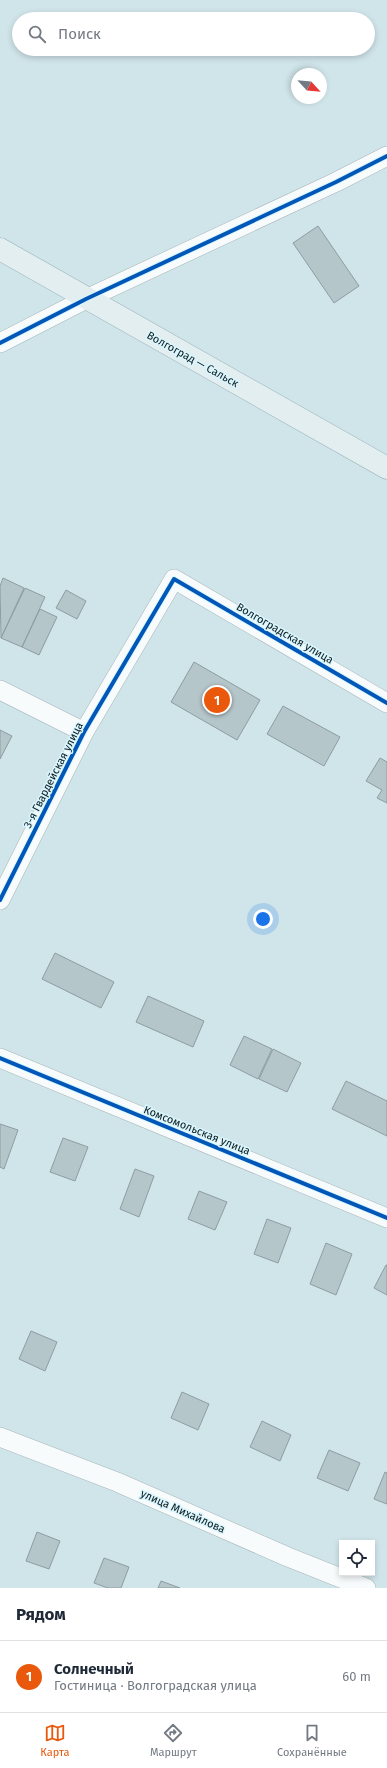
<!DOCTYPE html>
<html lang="ru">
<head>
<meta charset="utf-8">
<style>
	:root { --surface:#fff; --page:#f6f6f7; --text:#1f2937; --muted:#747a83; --line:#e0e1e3; --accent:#ea580c }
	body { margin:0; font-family:"Fira Sans",sans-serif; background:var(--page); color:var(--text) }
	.controls { position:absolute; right:12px; bottom:12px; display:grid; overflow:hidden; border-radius:0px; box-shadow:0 2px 6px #0003 }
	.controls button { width:36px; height:36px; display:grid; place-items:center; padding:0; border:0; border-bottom:1px solid var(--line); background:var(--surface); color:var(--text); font:20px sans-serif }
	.compass { position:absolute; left:291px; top:68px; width:36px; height:36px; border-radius:50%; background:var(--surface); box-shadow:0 2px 6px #0003; rotate:116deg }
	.you { position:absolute; left:263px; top:919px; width:14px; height:14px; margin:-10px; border:3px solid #fff; border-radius:50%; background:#1a73e8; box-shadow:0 0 0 6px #1a73e833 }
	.badge { display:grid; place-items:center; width:26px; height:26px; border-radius:50%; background:var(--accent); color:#fff; font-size:13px; font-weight:700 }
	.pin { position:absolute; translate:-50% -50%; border:2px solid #fff; box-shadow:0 1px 4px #0006 }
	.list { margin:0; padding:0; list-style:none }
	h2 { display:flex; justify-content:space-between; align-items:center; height:52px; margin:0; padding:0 16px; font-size:17px }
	h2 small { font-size:13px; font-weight:400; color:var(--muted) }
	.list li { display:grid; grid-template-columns:26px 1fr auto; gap:12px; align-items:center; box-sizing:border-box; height:72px; padding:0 16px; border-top:1px solid var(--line) }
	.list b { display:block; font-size:15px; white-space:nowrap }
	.list p { margin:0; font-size:13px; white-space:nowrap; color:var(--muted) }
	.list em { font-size:13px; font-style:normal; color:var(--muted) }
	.icon { flex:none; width:22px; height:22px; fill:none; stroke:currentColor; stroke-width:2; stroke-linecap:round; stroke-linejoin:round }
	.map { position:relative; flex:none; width:387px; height:1588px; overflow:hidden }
	.search { position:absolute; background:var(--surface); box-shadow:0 2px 6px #0003; left:12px; right:12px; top:12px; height:44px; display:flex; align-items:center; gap:10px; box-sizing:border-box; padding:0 14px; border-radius:22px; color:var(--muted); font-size:15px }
	.sheet { height:124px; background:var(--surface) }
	nav { display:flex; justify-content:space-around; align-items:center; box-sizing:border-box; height:56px; border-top:1px solid var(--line); background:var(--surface); font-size:11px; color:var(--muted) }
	nav a { display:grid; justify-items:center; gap:2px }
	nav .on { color:var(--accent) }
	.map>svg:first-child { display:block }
	.building { fill:#b5c6ca; stroke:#8d9da1 }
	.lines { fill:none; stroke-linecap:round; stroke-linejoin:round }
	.minor-casing { stroke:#a6b6ba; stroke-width:20 }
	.primary-casing { stroke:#95afb5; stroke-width:23 }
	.minor { stroke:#f8fbfc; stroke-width:19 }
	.primary { stroke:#e2eef0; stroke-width:22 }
	.cycleway-casing { stroke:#d9f6fe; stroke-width:6 }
	.cycleway { stroke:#0057b8; stroke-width:4 }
	.labels { text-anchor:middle; stroke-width:3; stroke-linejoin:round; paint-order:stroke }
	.street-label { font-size:11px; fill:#0e1c1f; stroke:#d9f6fe }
</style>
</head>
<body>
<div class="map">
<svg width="387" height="1588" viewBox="0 0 387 1588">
	<rect width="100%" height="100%" fill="#d0e5ea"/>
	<path class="building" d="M318,226L359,286L334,303L293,243Z
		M3,578L24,588L1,638L0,586Z
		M25,588L45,597L22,647L1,638Z
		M66,590L86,601L77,619L56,608Z
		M40,609L57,617L39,655L22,647Z
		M194,662L260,700L237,740L171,702Z
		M283,706L340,737L324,766L267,734Z
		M0,730L12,736L0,759Z
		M380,758L387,762V803L377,798L382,790L366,781Z
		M55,953L114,982L101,1008L42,979Z
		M148,996L204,1021L193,1047L136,1022Z
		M244,1036L272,1049L258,1079L230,1065Z
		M273,1049L301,1063L287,1092L259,1079Z
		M346,1081L387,1101V1136L332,1109Z
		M0,1124L18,1130L4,1169L0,1167Z
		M63,1138L88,1147L75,1181L50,1172Z
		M135,1169L154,1176L139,1217L120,1209Z
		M199,1191L227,1202L215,1230L188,1219Z
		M267,1219L291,1228L278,1263L254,1254Z
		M326,1243L352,1254L336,1295L310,1284Z
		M386,1265H387V1295L374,1288Z
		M31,1331L57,1342L45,1371L19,1359Z
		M182,1392L209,1404L198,1430L171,1418Z
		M262,1421L291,1435L280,1461L250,1447Z
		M329,1450L360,1463L348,1491L317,1478Z
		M385,1472L387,1473V1504L374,1499Z
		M37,1532L60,1541L49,1569L26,1561Z
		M104,1558L129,1567L121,1588H108L94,1583Z
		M161,1581L180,1588H158Z"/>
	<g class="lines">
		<g class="minor-casing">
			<path id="minor" d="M0,343L86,299L336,182L387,156
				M0,690L84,732
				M0,900L84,732L174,579L387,703
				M0,1058L387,1218
				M0,1437L117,1482L288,1557L366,1588"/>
		</g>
		<g class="primary-casing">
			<path id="primary" d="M0,249L387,468"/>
		</g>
		<use href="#minor" class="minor"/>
		<use href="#primary" class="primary"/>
		<g class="cycleway-casing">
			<path id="cycleway" d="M0,343L86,299L336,182L387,156
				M0,900L84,732L174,579L387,703
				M0,1058L387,1218"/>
		</g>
		<use href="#cycleway" class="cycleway"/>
	</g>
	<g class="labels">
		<g class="street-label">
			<text transform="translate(193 359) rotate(29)" y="4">Волгоград — Сальск</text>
			<text transform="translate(285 633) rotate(30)" y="4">Волгоградская улица</text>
			<text transform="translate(53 775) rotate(-63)" y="4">3-я Гвардейская улица</text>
			<text transform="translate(197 1130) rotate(22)" y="4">Комсомольская улица</text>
			<text transform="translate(183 1511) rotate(24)" y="4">улица Михайлова</text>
		</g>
	</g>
</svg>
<div class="controls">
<button><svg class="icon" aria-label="locate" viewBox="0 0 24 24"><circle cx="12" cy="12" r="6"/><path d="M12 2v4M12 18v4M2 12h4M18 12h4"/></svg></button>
</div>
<svg class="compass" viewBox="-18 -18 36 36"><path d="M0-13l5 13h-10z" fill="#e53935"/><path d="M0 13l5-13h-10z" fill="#747a83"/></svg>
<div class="you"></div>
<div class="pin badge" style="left:217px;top:700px">1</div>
<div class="search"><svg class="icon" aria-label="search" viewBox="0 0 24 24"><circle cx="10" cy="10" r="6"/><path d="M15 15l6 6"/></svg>Поиск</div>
</div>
<section class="sheet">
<h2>Рядом<small></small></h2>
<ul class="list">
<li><span class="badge">1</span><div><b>Солнечный</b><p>Гостиница · Волгоградская улица</p></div><em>60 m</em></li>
</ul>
</section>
<nav>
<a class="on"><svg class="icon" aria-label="map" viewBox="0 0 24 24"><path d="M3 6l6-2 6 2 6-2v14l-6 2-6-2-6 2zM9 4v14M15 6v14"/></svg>Карта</a>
<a><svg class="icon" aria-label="directions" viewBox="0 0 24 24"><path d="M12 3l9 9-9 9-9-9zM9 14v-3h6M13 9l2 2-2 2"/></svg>Маршрут</a>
<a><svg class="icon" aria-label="saved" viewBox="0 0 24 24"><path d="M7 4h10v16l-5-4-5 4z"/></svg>Сохранённые</a>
</nav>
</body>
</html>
